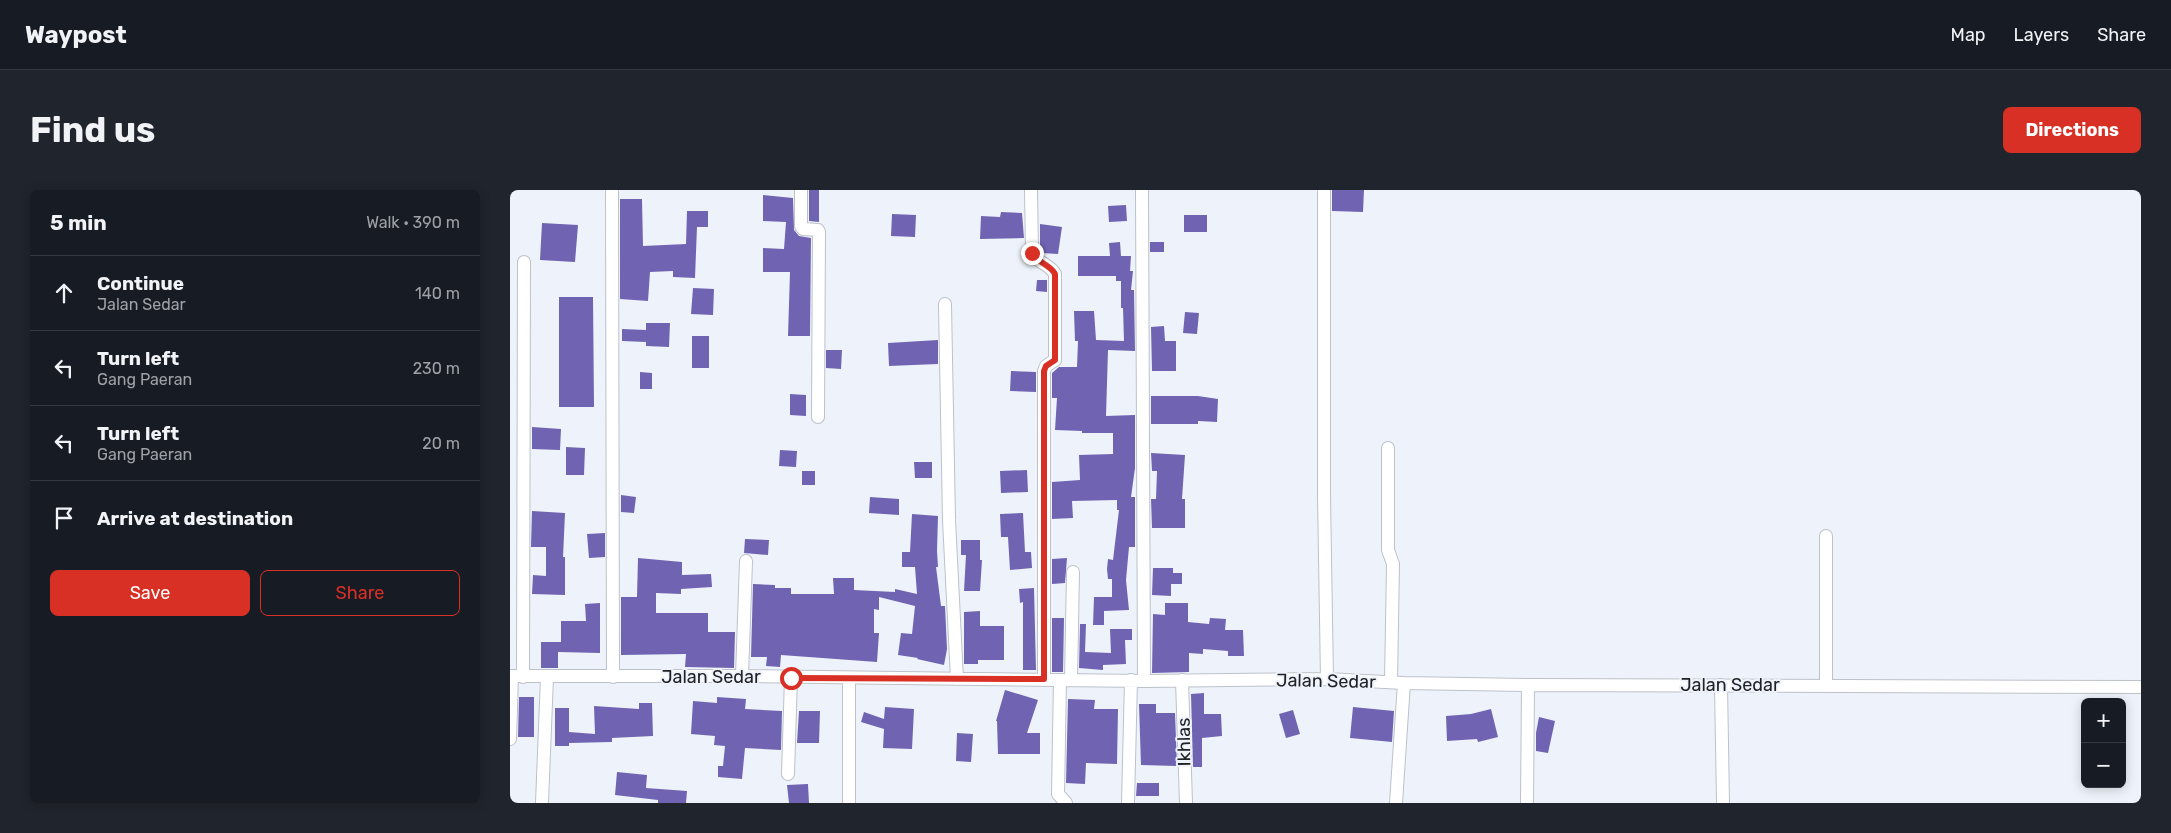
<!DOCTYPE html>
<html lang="en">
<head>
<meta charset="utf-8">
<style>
	:root { --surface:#171b24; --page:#20242c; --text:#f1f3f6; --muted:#9ea1a6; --line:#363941; --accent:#d93025 }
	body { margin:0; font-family:Rubik,sans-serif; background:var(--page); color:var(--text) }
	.controls { position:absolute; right:15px; bottom:15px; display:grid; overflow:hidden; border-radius:8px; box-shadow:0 2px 12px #0003 }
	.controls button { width:45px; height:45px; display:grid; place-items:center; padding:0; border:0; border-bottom:1px solid var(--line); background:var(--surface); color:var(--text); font:25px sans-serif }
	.stop { position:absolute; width:15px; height:15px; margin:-11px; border:4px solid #d93025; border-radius:50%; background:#fff }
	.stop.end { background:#d93025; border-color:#fff; box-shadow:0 1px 5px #0008 }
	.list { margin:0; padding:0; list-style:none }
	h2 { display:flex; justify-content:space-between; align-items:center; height:65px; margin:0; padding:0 20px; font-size:21px }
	h2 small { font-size:16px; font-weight:400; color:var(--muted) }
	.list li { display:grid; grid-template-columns:32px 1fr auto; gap:15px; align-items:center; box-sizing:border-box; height:75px; padding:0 20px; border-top:1px solid var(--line) }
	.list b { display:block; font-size:19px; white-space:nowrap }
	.list p { margin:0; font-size:16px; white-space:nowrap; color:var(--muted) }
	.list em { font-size:16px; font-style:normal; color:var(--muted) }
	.actions { display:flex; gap:10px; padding:15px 20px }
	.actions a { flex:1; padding:11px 0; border:1px solid var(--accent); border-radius:8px; text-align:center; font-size:18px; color:var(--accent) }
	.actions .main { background:var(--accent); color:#fff }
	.icon { flex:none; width:28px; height:28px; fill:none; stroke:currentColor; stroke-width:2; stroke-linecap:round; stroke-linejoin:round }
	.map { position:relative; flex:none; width:1631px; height:613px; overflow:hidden; border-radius:8px }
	header { display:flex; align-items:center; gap:30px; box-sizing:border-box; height:70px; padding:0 25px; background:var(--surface); border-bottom:1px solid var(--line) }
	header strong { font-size:24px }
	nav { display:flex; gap:28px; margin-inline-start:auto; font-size:18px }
	.intro { display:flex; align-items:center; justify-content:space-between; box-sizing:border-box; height:120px; padding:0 30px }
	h1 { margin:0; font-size:35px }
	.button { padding:12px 22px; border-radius:8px; background:var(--accent); color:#fff; font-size:18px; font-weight:700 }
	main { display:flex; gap:30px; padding:0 30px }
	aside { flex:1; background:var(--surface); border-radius:8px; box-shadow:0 2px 12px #0003 }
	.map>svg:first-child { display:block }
	.building { fill:#7063b2 }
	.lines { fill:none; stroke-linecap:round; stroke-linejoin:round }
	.minor-casing { stroke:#bdc1c9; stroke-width:14 }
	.minor { stroke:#fff; stroke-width:12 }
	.route { stroke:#d93025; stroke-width:6 }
	.labels { text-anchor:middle; stroke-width:4; stroke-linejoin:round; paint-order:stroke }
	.street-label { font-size:18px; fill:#202225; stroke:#eef3fb }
</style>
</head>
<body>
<header>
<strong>Waypost</strong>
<nav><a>Map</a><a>Layers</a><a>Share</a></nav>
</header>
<div class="intro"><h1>Find us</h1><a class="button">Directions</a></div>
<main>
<aside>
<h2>5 min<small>Walk · 390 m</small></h2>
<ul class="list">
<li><svg class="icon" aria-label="ahead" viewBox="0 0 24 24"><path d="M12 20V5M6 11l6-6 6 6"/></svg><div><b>Continue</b><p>Jalan Sedar</p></div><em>140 m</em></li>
<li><svg class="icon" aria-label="left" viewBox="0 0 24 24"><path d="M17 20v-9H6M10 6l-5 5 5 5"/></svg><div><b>Turn left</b><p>Gang Paeran</p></div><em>230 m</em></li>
<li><svg class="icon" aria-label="left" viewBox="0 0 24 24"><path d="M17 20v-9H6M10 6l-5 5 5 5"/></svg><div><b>Turn left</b><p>Gang Paeran</p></div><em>20 m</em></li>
<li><svg class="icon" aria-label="arrive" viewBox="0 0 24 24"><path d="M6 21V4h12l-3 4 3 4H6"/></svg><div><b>Arrive at destination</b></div></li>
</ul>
<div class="actions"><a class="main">Save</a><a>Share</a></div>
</aside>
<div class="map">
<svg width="1631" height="613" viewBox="0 0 1631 613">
	<rect width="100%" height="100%" fill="#eef3fb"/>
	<path class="building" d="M299,0H309V32L299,31Z
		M822,0H854L853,22L822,21Z
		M253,5L283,8L284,40L289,46L301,48L300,146H278L280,82H253V58L274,59L276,32L253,31Z
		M110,9H132L133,56L176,54L177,21H198V37H187L185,88L163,87V81L140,82L138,111L110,109Z
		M616,15L617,31L599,32L598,16Z
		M491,22L512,23L514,48L470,49L471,26L490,27Z
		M382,24L406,25L405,47L381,46Z
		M674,25H697V42H674Z
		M32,33L68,35L65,72L30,70Z
		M530,34L552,37L548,64L532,63L530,60Z
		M610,52L611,66H621L620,81H623L621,100H624L625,161L598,160L596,226L625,225V278L621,307H625V357H619L616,390L619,420L594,421V435H583L584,407H602V389H598L597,379L598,369L603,370L609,320H607V310L562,311L563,328L542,329V292L570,290L569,265L603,264V243H572V241L545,240L547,208H542V183L549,177H567L568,151H565L564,121H584L586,150L614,151L613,118H611V91H606V86H568V66H600L599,53Z
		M640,52H654V62H640Z
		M527,90H537V102L526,101Z
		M183,98L204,99L203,125L181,124Z
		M49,107H83L84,217H49Z
		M675,122L689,123L687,144L673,143Z
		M136,133H160L159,157L136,156V152L112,151V139L136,140Z
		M654,136L655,151H666V181H642L641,137Z
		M182,146H199V178H182Z
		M428,150V174L379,176L378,153Z
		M316,160H332L331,179L316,178Z
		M501,181L526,182V202L500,201Z
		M130,182L142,183V199H130Z
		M280,204L296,205V226L280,225Z
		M641,206H688L708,209L707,232L688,231V234H641Z
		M22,237L51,239L50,260L22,259Z
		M56,257L75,258L74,285H56Z
		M270,260L287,261L286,277L269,276Z
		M641,263L675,265L672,309H675V338H642L641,309H646L647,281H642Z
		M404,272H422V288H405Z
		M517,280L518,302L491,303L490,281Z
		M292,281H305V295H292Z
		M111,305L126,307L124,323L111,322Z
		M360,307L389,309V325L359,323Z
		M22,321L55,323L53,367H55V405L22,404L23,385L36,386V357H21Z
		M513,323L515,362H521L522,378L500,380L498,347H491L490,324Z
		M402,324L428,326L427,361L428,377H426L431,416H435L437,459L434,475L407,469L408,468L388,465L391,443L402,444L405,416L369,407V420L364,419V443H369L367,472L271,465L270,477L256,476L257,467H241L243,394L265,395V398H281V404H324L323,388H344V400L385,402V399L407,404L405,377H392V362H400Z
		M95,343V367L79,368L77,344Z
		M235,349L259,350L258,365L234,363Z
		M451,350H470V370H472L470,401H454L456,365H451Z
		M128,368L172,372V385L201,384L202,397L171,399V404L146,403V423H198V442H225L224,478L175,477L176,464L111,465V407H127Z
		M557,368L555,393L542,394V369Z
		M643,378H663V383H672V394H661V406L642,405Z
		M524,398L526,480H513V412L510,413L509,399Z
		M90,413V463L48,462V478H31V452H51V431H76L75,414Z
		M655,413H678V432L699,434L700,428L716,429L715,440H733L734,466H718V461L693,459V464L679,463V482L642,483L643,424L655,425Z
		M470,421V436H494V470H468V474H454V422Z
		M542,428H554L553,482H542Z
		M570,434H576L575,462L601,463L600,439H622V450H615L616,474L593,475V480L569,478Z
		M495,500L528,510L517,543H530V564H488L487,531H486Z
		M694,503V524H711L712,546L692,548V577H683L681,504Z
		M9,507H24V547H8Z
		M207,507L236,509L235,519L272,521L271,560L235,558L232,589L208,587V576H213L215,556L204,555L205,546L181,544L183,511L207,513Z
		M558,509L585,510L584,519H608L607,574L576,573L575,594L556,593Z
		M129,513H142L143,546L102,548V552L59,553V556H45V518H59V542L85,544L84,516L129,519Z
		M629,514H646V523H665L667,576L631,575Z
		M375,517L404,519L402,559L373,558L374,539L351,532L354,522L374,529Z
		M843,517L884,521L882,552L840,548Z
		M981,519L988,547L968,552L967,549L937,551L936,526L961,524Z
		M783,520L790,544L776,548L769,524Z
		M289,521H310L309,553H287Z
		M1029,527L1045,531L1038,563L1026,561V543Z
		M447,543L463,544L461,572L446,571Z
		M107,582L137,585L136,598L177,601L176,613H148V610L105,605Z
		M627,593H649V606H626Z
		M298,594L299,613H279L277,595Z"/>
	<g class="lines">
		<g class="minor-casing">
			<path id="minor" d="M102,0L103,487
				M291,0V36L293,39L308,40L309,42L308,227
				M521,0L522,63C527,73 540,74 545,84V170L536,176L534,181V489
				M632,0L634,491
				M814,0V306L817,489
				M435,114L439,330L447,489
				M878,258V360L883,374L881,492
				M0,486H232L634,491L817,489L894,493L1018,495L1631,497
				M232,486L236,371
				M13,487L14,72
				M550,490L548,604L556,613
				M561,490L563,382
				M672,490L676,613
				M1211,495L1213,613
				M1316,495V346
				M0,549L2,486
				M278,584L281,488
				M32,613L37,487
				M339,613V488
				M618,613L621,490
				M886,613L894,493
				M1017,613L1018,495"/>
		</g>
		<use href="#minor" class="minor"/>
	</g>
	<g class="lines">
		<path class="route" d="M281,488L534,489V181L536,176L545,170V84C540,74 527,73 522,63"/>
	</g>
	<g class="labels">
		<g class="street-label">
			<text x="201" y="493">Jalan Sedar</text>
			<text transform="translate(816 491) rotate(1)" y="6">Jalan Sedar</text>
			<text x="1220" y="501">Jalan Sedar</text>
			<text transform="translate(674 552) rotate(-91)" y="6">Ikhlas</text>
		</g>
	</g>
</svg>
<div class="controls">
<button>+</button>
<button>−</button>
</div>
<div class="stop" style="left:281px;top:488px"></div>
<div class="stop end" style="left:522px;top:63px"></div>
</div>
</main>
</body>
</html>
